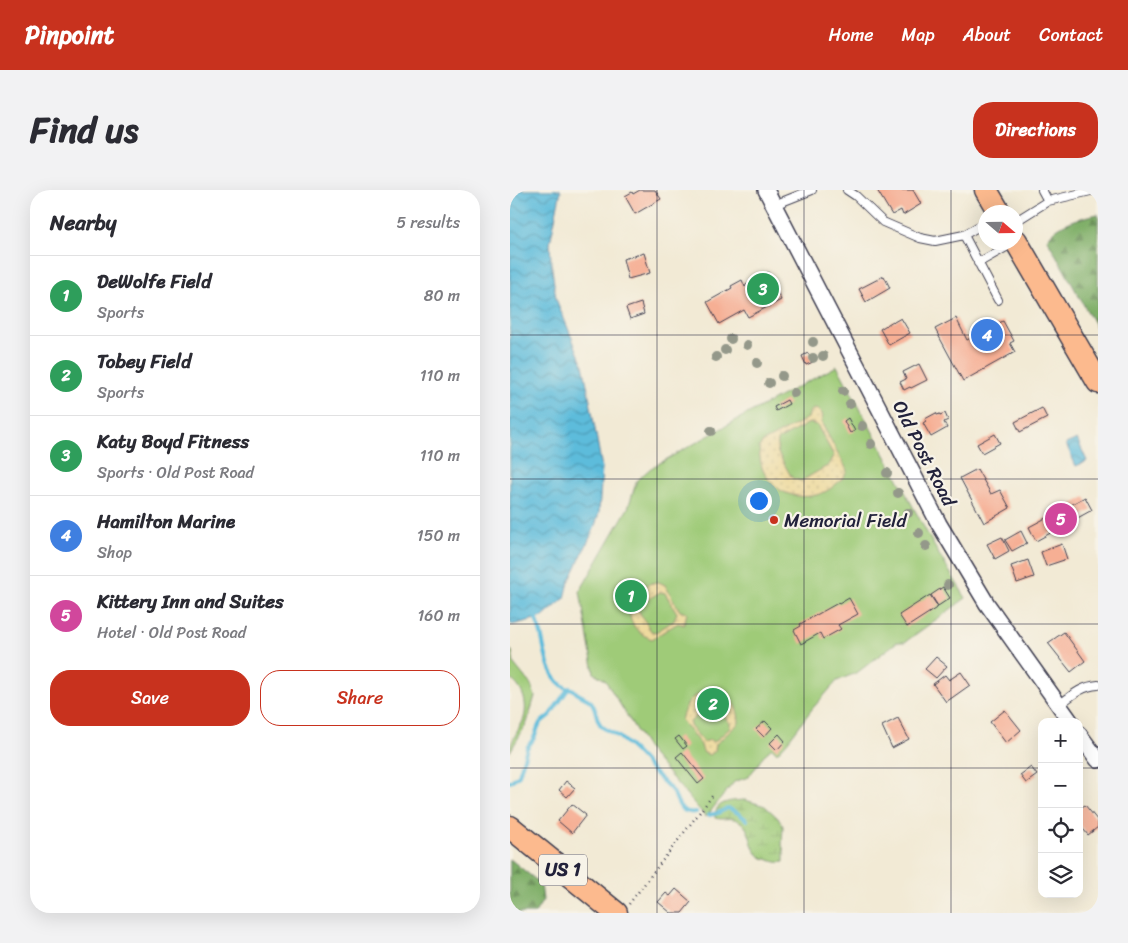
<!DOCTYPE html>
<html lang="en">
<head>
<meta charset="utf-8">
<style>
	:root { --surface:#fff; --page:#f2f2f3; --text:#2b2b33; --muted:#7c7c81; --line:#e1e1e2; --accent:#c8321e }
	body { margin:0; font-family:Sriracha,sans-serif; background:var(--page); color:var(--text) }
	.controls { position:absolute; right:15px; bottom:15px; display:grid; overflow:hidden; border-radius:10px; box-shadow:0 5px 20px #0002 }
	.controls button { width:45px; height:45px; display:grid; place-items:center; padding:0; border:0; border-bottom:1px solid var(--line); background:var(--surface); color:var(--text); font:25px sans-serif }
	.compass { position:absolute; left:468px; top:15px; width:45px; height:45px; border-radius:50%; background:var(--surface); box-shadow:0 5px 20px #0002; rotate:110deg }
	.you { position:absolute; left:248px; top:310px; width:18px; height:18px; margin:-12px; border:4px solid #fff; border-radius:50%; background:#1a73e8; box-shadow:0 0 0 8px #1a73e833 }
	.badge { display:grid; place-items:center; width:32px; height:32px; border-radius:50%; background:var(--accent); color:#fff; font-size:16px; font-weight:700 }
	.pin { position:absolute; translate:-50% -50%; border:2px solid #fff; box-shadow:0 1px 5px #0006 }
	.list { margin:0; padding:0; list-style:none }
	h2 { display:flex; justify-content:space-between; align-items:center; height:65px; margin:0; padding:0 20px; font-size:21px }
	h2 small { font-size:16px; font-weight:400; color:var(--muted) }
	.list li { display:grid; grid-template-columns:32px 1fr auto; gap:15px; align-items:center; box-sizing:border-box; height:80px; padding:0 20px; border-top:1px solid var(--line) }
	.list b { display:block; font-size:19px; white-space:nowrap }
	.list p { margin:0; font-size:16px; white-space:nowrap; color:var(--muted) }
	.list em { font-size:16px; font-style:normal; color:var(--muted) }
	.actions { display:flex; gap:10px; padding:15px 20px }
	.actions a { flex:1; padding:11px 0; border:1px solid var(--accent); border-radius:20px; text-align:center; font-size:18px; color:var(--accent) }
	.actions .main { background:var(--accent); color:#fff }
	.icon { flex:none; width:28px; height:28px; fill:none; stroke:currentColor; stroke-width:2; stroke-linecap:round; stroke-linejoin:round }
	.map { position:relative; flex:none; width:588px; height:723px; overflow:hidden; border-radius:20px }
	header { display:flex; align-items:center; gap:30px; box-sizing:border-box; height:70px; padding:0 25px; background:var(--accent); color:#fff }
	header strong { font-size:24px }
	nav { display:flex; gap:28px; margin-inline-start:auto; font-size:18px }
	.intro { display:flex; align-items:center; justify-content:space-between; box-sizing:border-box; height:120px; padding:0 30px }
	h1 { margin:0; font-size:35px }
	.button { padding:12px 22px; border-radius:20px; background:var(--accent); color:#fff; font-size:18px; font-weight:700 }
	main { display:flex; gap:30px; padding:0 30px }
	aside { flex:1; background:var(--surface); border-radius:20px; box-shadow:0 5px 20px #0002 }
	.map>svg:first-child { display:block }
	.green { fill:#9fcb78; stroke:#60765a }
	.forest { fill:url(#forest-firs); stroke:#506852 }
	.wetland { fill:url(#wetland-marsh); stroke:#60765a }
	.sand { fill:url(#sand-dots); stroke:#887e6c; fill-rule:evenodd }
	.water { fill:url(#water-waves); stroke:#406f8b }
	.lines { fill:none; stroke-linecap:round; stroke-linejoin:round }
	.stream { stroke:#5dbcdb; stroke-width:4 }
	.building { fill:#f6af94 }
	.service-casing { stroke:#414052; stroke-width:10 }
	.minor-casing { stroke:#414052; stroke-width:18 }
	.primary-casing { stroke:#414052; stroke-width:25 }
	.path { stroke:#414052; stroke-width:2.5; stroke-dasharray:1 4; stroke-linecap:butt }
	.service { stroke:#fff; stroke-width:8 }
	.minor { stroke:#fff; stroke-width:15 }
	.primary { stroke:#fcba8e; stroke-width:22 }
	.tree { fill:#94988a }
	.grid { fill:none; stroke:#22223b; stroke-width:1; stroke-opacity:0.55 }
	.poi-dot { fill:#c8321e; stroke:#f7f3e8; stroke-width:2 }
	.labels { text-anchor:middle; stroke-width:4.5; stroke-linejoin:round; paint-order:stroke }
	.shield { fill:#f7f3e8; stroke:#62616f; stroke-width:1 }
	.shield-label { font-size:18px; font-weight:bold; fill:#22223b }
	.street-label { font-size:19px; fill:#22223b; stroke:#f7f3e8 }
	.poi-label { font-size:19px; fill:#22223b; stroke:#f7f3e8; text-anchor:start }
</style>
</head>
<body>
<header>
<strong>Pinpoint</strong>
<nav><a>Home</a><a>Map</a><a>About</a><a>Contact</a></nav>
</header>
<div class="intro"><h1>Find us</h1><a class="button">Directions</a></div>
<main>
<aside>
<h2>Nearby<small>5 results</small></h2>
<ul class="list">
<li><span class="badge" style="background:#2e9e5b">1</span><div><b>DeWolfe Field</b><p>Sports</p></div><em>80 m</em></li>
<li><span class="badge" style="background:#2e9e5b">2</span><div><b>Tobey Field</b><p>Sports</p></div><em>110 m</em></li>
<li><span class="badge" style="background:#2e9e5b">3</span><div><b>Katy Boyd Fitness</b><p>Sports · Old Post Road</p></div><em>110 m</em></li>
<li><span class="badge" style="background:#3f7fe0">4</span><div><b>Hamilton Marine</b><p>Shop</p></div><em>150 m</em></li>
<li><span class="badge" style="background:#d1479c">5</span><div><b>Kittery Inn and Suites</b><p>Hotel · Old Post Road</p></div><em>160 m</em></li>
</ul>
<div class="actions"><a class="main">Save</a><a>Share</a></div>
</aside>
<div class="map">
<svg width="588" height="723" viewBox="0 0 588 723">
	<defs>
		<pattern id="forest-firs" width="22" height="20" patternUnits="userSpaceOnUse" patternTransform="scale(1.25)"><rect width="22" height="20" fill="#7faf68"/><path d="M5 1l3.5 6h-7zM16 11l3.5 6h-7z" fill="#688e57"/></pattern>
		<pattern id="wetland-marsh" width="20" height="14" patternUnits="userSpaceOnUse" patternTransform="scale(1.25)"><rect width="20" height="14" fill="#9fcb78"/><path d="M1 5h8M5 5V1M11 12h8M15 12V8" fill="none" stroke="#89ae69"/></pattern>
		<pattern id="sand-dots" width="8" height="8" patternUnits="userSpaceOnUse" patternTransform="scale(1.25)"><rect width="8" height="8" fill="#eeda9e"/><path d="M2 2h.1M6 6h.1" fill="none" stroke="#ccbb89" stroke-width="1.8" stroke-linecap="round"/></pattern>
		<pattern id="water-waves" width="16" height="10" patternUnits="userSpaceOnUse" patternTransform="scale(1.25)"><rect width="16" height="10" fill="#5dbcdb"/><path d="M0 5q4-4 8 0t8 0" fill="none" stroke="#4c98b3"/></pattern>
	</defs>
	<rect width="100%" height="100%" fill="#f7f3e8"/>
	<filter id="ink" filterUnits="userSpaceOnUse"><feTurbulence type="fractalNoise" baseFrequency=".02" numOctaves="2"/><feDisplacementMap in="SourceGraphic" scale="10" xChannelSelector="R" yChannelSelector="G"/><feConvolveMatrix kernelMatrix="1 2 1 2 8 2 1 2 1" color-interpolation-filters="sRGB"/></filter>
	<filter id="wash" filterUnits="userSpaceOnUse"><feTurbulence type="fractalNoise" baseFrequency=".0096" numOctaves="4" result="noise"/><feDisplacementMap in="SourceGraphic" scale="20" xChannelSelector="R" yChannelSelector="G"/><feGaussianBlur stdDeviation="1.12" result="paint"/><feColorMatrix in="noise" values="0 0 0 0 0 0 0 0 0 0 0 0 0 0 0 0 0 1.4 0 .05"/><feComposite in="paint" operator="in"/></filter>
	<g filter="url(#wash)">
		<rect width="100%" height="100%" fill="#f2ead5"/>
		<path class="green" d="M327,176L428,363L456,408L395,452H387L348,482L327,491L302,519L278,551L267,563L262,558L253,566L247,576L238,587L224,592L196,627L139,561L95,490L84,483L70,401L118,318L127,290L141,278L239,223Z
			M0,460L2,461L4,474L21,495L25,506L17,533L0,562C0,549 10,540 14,528C18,514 13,497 0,489Z"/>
		<path class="forest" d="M588,24V136L586,137L537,49C547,33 570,28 588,24Z
			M0,669L31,694L33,710L25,723H0Z"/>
		<path class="wetland" d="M235,610L255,616L268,628L273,636L272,655L274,661V672C269,673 264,672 259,670C237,665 245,645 232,633C222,625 215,631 205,628C204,610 223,611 235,610Z"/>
		<path class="sand" d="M305,219C313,221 314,226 311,232L335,276L337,281C335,287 330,291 325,295C304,314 268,309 255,284C250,276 250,266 249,257L253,252L298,228L300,221ZM299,233L307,235L324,266L319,275L291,291L282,288L267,261L268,250Z
			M149,392L155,395L170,421L177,423L174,435L168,433L142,449C137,447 132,445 128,441C110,423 123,393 149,392ZM150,402L155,403L167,423L165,427V430L146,442L141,441L128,420L129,415Z
			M198,502C217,502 229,514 229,533L206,554L205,561L200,565L194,563L192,559L191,555L171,530C176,514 180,505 198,502ZM199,515H203L220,533V538L204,552L200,550L194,552L180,536V532Z"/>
		<path class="water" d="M0,0H51L40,53L41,71L46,109L73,175L79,205L92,278L89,323L84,339L59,392L55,408L33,427L2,435L0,433Z
			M567,249L577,271L566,276L556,254Z"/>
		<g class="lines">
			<path class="stream" d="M26,429C28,435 31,442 32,448C36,467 39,490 58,499L60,498L64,500C68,507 77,506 82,513C86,519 86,528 90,534C95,541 103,542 109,547C120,556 130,566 139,577C146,586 156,593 163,602C166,607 167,614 172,619C176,622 181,623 186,622
				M0,592L9,585L17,558L24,548L28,537L30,533L40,525L58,499
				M199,625L208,623L218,618L228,623L237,630"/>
		</g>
		<g id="blocks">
			<path class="building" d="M130,0H145L151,9L125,24L115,6L122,2L123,4Z
				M367,0H403L411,14L393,25L391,20L382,25Z
				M134,63L140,83L118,89L113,69Z
				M258,82L271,110L238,127L234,120L209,134L197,112L222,98L221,96L232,90L235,97L237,94Z
				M374,86L380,98L356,112L349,99Z
				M131,113L134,124L120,129L116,118Z
				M391,128L400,143L379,155L370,139L383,131L384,132Z
				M446,128L457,150L493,131L504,151L500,153L505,162L453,191L425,139Z
				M298,163L303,172L296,175L292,166Z
				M409,174L417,190L401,198L400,197L394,200L390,192L396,189L393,182Z
				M277,210L279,214L266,221L264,217Z
				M532,218L537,228L510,242L505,232Z
				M426,223L427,225L430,224V225L435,223L438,230L434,232L437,238L421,247L413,233L416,231L415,229Z
				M338,228L345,241L340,243L334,231Z
				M485,244L490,253L472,263L467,254Z
				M467,279L481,304L490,300L500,318L474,333L450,288Z
				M575,307L582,320L526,351L519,337Z
				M511,341L517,353L502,361L495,350Z
				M492,347L499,361L485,369L477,354Z
				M552,354L557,369L536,376L531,362Z
				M518,370L524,387L507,393L501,376Z
				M433,397L440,408L428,416L421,405Z
				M420,405L428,417L397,437L389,425Z
				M339,408L348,424L328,435L331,439L313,449L310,443L291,454L284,440L291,436L290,434L328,413L329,414Z
				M554,442L575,471L561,482L538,453Z
				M426,467L437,476L426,488L415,479Z
				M451,482L460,495L436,512L423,494L435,485L439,490Z
				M495,520L511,540L496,553L480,532Z
				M388,528L399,549L382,558L372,536Z
				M255,531L262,538L254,547L246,539Z
				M269,544L275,551L267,560L260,553Z
				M169,546L177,556L173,559L165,549Z
				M172,562L194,589L188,594L166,567Z
				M521,577L527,585L516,593L510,585Z
				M56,591L65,598L57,607L49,600Z
				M62,614L76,625L62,643L48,631Z
				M575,615L588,631V637L578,645L569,634V619Z
				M166,699L181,712L172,723H161L148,712L156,703L160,706Z"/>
		</g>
	</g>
	<g filter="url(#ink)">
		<use href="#blocks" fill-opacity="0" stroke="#414052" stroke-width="1"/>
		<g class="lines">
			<g class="service-casing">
				<path id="service" d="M337,0L346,6L373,32L410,48L425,51L454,45L476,32
					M538,11L585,0
					M264,15L302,0
					M506,31L538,11L532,0
					M454,45L488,110
					M468,73L505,52
					M549,515C561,506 572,496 588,495"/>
			</g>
			<g class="minor-casing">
				<path id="minor" d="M256,0L429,334L477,414L561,532
					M569,544L588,570"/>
			</g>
			<g class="primary-casing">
				<path id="primary" d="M476,0L489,22
					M506,51L588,192
					M0,637L106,723"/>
			</g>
			<path class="path" d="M119,714L203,605"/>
			<use href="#service" class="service"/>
			<use href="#minor" class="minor"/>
			<use href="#primary" class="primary"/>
		</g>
		<g class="tree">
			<circle cx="221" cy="149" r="5"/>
			<circle cx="303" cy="152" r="5"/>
			<circle cx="237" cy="155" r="5"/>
			<circle cx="215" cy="160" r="5"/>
			<circle cx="313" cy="166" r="5"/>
			<circle cx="206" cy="167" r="5"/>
			<circle cx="303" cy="168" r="5"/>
			<circle cx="247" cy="173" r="5"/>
			<circle cx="272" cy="186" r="5"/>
			<circle cx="259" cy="193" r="5"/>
			<circle cx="333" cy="201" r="5"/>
			<circle cx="284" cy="203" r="5"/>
			<circle cx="340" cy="214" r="5"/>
			<circle cx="352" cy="236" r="5"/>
			<circle cx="201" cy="241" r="5"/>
			<circle cx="361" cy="254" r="5"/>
			<circle cx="377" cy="283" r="5"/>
			<circle cx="388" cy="303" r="5"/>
			<circle cx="398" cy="323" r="5"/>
			<circle cx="409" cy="343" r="5"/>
			<circle cx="416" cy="356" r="5"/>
			<circle cx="438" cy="395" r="5"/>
		</g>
	</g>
	<path class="grid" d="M147,0V723M294,0V723M441,0V723M0,145H588M0,289H588M0,434H588M0,578H532M569,578H588"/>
	<circle class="poi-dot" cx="264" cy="330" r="5"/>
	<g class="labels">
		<rect class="shield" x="29" y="664.5" width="48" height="31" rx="4"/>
		<g class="shield-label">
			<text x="53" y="686">US 1</text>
		</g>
		<g class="street-label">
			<text transform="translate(415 263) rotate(63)" y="7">Old Post Road</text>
		</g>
		<g class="poi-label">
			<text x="274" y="337">Memorial Field</text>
		</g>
	</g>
</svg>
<div class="controls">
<button>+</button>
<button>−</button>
<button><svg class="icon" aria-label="locate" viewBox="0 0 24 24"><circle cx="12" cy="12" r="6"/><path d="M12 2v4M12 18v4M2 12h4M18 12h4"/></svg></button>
<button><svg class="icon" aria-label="layers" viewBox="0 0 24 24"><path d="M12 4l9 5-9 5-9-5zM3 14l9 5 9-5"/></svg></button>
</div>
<svg class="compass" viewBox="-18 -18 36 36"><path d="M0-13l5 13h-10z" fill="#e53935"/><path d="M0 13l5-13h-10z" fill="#7c7c81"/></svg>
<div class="you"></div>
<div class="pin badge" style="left:121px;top:406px;background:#2e9e5b">1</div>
<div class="pin badge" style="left:203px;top:514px;background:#2e9e5b">2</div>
<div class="pin badge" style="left:253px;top:99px;background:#2e9e5b">3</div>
<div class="pin badge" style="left:477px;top:145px;background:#3f7fe0">4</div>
<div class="pin badge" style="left:551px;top:329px;background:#d1479c">5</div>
</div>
</main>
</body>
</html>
